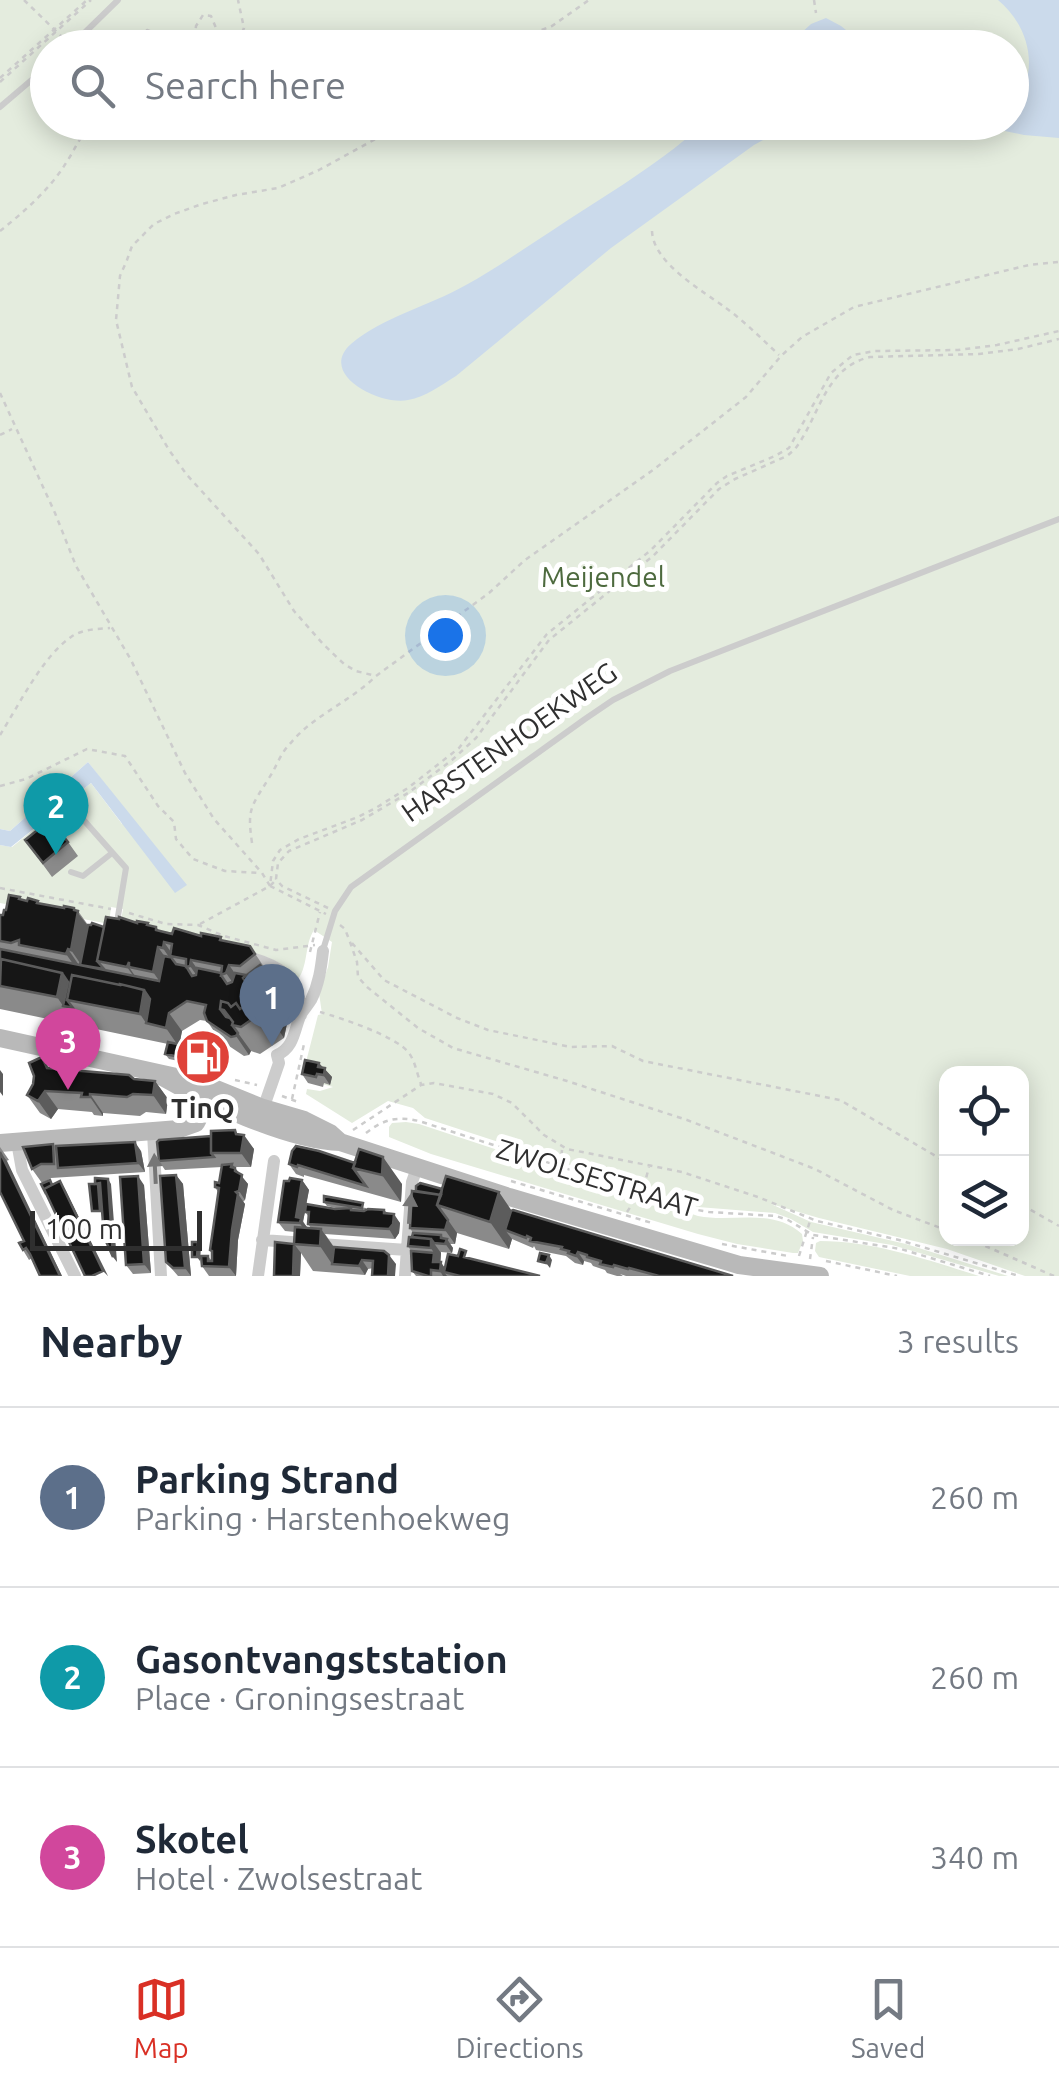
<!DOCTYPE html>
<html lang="en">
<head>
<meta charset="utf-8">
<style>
	:root { --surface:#fff; --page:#f2f2f3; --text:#1f2937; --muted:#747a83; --line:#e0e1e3; --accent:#d93025 }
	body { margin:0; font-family:Ubuntu,sans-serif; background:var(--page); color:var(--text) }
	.controls { position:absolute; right:30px; bottom:30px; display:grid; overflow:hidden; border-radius:20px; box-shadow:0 5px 25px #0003 }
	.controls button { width:90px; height:90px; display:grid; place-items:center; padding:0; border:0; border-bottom:2px solid var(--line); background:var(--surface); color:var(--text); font:50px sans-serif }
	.scale { position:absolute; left:30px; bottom:25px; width:172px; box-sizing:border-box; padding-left:10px; border:5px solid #2f2f2f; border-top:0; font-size:28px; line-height:35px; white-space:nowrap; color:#2f2f2f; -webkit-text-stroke:8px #fff; paint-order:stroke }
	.you { position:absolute; left:445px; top:635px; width:35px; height:35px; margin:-25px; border:8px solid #fff; border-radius:50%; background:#1a73e8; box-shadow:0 0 0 15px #1a73e833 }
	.badge { display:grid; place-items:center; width:65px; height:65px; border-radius:50%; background:var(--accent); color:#fff; font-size:32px; font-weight:700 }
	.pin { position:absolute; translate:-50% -82px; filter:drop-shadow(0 2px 5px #0008) }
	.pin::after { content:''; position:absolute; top:52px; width:35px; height:30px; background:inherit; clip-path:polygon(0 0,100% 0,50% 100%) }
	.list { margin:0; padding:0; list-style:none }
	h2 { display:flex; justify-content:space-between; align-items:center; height:130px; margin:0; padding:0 40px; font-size:42px }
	h2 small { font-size:32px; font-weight:400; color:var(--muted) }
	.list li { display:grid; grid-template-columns:65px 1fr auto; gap:30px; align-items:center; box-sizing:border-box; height:180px; padding:0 40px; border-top:2px solid var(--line) }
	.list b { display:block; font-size:38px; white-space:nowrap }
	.list p { margin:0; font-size:32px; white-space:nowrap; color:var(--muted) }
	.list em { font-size:32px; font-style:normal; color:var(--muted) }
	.icon { flex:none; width:55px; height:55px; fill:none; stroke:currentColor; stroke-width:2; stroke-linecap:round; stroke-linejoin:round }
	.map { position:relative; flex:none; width:1059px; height:1276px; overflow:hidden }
	.search { position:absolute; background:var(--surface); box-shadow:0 5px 25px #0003; left:30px; right:30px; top:30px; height:110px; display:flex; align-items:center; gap:25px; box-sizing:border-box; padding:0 35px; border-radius:55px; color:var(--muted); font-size:38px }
	.sheet { height:670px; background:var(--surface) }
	nav { display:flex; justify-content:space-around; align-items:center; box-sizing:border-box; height:140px; border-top:2px solid var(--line); background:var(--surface); font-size:28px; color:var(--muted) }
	nav a { display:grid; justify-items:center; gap:5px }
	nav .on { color:var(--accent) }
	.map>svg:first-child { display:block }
	.green { fill:#e4ecde; fill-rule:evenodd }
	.water { fill:#cbdaeb }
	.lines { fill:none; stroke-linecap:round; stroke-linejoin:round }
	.path { stroke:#ccc; stroke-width:2.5; stroke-dasharray:5 5; stroke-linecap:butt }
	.lane { stroke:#ccc; stroke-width:6 }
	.street { stroke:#ccc; stroke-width:12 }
	.secondary { stroke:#b9b9b9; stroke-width:18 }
	.wall { fill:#8a8a8a; fill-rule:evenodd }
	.shaded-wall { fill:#5c5c5c }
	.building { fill:#161616; stroke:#5c5c5c; stroke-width:2.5 }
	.oneway { fill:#767676 }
	.labels { text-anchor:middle; stroke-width:10; stroke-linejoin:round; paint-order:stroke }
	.park-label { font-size:28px; fill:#4d6a3e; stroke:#fff }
	.street-label { font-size:28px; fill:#2f2f2f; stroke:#fff }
	.poi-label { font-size:28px; font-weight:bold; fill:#2f2f2f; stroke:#fff }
</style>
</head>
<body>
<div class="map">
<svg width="1059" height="1276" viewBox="0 0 1059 1276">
	<rect width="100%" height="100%" fill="#fff"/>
	<path class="green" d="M0,0H1059V1276H1025L947,1249L819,1218L771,1204L811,1222L906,1244L1008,1276H999L892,1245L813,1232L791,1219L775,1213L698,1207L425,1118L413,1108L388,1101L352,1123L306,1094L307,1089L320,1091L333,1087L308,1080L306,1062L318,1015L322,1014L319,993L328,967L332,942L314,930C304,945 309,967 296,982L279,963L267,957L120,926L123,909L111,907L109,924L0,903V845L12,847L91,783L122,824L121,805L88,762L10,831L0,829ZM48,48H1012V122H48ZM946,1074H1022V1238H946Z
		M406,1122L419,1124L698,1216C733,1223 772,1207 802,1234L803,1241L798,1253H793L737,1244L698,1234L431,1154L389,1137V1127L392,1123Z
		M820,1241C874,1241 928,1260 979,1276H910L819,1257L815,1251L816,1243Z"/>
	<path class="water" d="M998,0H1059V138L1024,135L1000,130L1005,123L1012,122C1012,108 1020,99 1025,86C1036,54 1023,21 998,0Z
		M826,18L841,26L867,47H786L811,24Z
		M705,123H835L787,127L754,145L611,248L456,376C441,385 426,397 408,400C380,406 317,374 351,344C383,317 429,306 466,285C497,268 526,247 556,228C592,204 629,182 664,156C678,146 691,134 705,123Z
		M88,762L187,885L175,893L91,783L11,847L0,845V829L10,831Z"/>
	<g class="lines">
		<path class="path" d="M24,0L66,41
			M814,0L816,13
			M123,48L129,39L147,30L158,34L168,48
			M194,48L196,26L203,15L211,16C218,32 221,47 241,35L244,28L238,0
			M495,48L552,26L589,0
			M0,78L87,0
			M0,82L91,0
			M399,122L390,131L319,170L278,188L236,195L202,204L174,214L154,224L132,246L127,260L120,276L116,320L132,387L169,450L187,475L259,554L294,611L323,644L344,664L356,671L376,676L489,593L525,560L653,470L718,419L746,397L781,356L802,337L854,307L1029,265L1059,262
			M0,231C24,212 50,189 66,163C75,149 81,135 92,122
			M652,231C653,263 703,291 726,308C745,322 762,339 779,355
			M0,393L55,513L76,566L131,660L185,773L214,819L262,873L270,886L273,861L280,850L299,839L358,817L374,809L408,788L459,748L547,634L651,550L717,483L727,476L775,456L789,448L831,373L853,355L875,351L958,350L997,345L1059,331
			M0,435L12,429
			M0,735C19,705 42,657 71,637C82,629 98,629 110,628
			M0,786L26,779L87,749L125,756L158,806L174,822L176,839L193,859L225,871L260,873
			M252,843C247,808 251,807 269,778C276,768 280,754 289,745C312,716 348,703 375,677
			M270,886L326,914
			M0,888L111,909
			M328,908L282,886L276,879L278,863L289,851L362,820L408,793L452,760L476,738L549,640L653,556L719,489L735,479L787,456L795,449C820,416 824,368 870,357L979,354L1018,349L1059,339
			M129,913L166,924L198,925L224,936L276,950L315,945
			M200,924L270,886L275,881
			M340,925L345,929L350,942L357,962L358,977L367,987L418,1028L453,1048L567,1081L687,1120L815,1169L893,1210L946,1230
			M352,943L384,980L457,1018L488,1030L571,1047L612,1046L643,1061L840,1100L946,1162
			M310,952L320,912
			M320,1012C341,1018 396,1036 409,1053C415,1061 417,1074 421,1084
			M235,1080L257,1085
			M282,1096L298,1102
			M292,1099L304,1044
			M353,1130L421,1085L434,1083L493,1094L512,1103L544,1135L567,1149L682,1172L758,1197L817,1221L899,1240L1019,1276
			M366,1133C384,1119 397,1116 419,1121L692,1209L709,1212L776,1216L788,1220L813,1235L901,1249L990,1276
			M562,1150L561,1158L563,1166
			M511,1181L652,1223
			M1022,1205L1059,1226
			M627,1212L644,1186L649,1167
			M967,1238L1054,1276
			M722,1244L788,1256
			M799,1256L810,1221
			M810,1259L813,1237
			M826,1261L897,1276"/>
		<path class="lane" d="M69,48L118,0
			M0,107L48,66
			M81,817L126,868L116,928
			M71,872L83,876L112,853
			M323,950L335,911L351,887L585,719L613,700L670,671L1059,519"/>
		<path class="street" d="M247,957C280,965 300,978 301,1015
			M262,1112L279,1063L277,1055C295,1047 294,1029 301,1014C304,1009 308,1005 311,1000C319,984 321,968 323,951
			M153,1133L161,1276
			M17,1142L22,1170L75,1276
			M262,1240L407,1250
			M258,1276L274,1161
			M405,1276L412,1182L417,1168"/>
		<path class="secondary" d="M0,1038L199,1082L263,1108L304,1120L330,1133L340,1142
			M157,1074C202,1100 289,1141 340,1142L509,1197L739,1265L820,1276
			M0,1143L179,1129L196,1123L213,1090"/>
	</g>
	<path class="wall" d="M25,840L68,842L78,856L52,877Z
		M20,897L22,900L38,901L40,904L78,911L88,925L104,927L148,923L150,926L156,927L159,931L221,937L223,941L250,946L274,982L273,983L290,1009L284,1038L260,1054L251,1051L249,1055L244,1056L220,1040L207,1021L200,1020L182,1031L179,1045L219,1053L228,1048L231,1052L227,1071L169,1059L165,1054L168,1044L0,1009V914L3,915Z
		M42,1057L49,1068L155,1081L168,1099L166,1114L146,1112L140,1116L103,1113V1116L94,1115L92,1112L58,1109L51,1119L40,1113L27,1095L33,1084Z
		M323,1067L332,1077L330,1085L324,1083L323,1087L308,1083L302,1074Z
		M238,1134L254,1149L251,1167H233L248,1184L245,1200L243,1202L245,1204L238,1240L236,1276H209L202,1266L208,1256L212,1261V1254L210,1250L218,1192L215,1187L219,1183L222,1167L165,1170L159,1161Z
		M53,1144L56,1148L141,1151L145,1172L51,1178L42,1183L32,1169Z
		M0,1147L9,1160L6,1161L62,1276L32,1258L29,1260L23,1250L24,1241L0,1192Z
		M355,1163L402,1184L401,1202L304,1175V1177L296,1174L289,1164Z
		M176,1175L183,1184L191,1276H178L166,1262Z
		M302,1180L309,1190L306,1204L340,1209L327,1206L324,1202L366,1208V1210H384L400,1223L399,1233L395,1239L325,1234L334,1247L396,1264L368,1269L365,1275L313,1271L301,1253L300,1276H274L294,1244L295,1232L285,1231L278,1222ZM305,1212L309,1217L308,1224L311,1228H307L303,1221Z
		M144,1185L151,1273L133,1274L126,1265Z
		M416,1191L512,1211L733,1276H626L620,1274L623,1276H617L607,1273L605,1270L593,1266L591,1263L584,1261L583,1265L575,1263L566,1256L536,1250L534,1246L533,1248L512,1239L509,1249L457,1233L455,1244H450L453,1248L452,1253L441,1252L440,1262L445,1268L472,1259L540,1276H416L412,1271L411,1251L408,1246L412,1237L413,1233L410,1228Z"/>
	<path class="shaded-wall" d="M74,908L98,939L84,969L71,950Z
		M148,923L164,946L156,930V927L168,943L164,942L175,958L170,956L182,976L147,925Z
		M158,947L177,974L172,999L153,972Z
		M68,949L87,977L86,982L66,954Z
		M191,960L210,987L209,993L190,966Z
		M129,962V967L163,1018L146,1023L140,1014L144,991L127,967Z
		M229,965L248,992L245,1000L226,973Z
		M260,965L290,1009L284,1038L265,1010Z
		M62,973L76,994L67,1000L63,1006L76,1025L57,997Z
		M169,1013L182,1031L179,1047L166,1028Z
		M238,1033L251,1051L249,1055L236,1036Z
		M228,1048L231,1052L227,1071L224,1066Z
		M319,1063L332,1077L330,1085L318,1067Z
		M0,1070L3,1074V1096L0,1092Z
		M155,1081L168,1099L166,1114L153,1095Z
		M45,1091L58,1109L51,1119L38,1101Z
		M90,1094L103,1113V1116L90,1097Z
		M235,1130L243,1141L244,1135L254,1149L251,1167L241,1153Z
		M135,1142L141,1151L145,1172L138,1163Z
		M0,1152L7,1161L62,1276H60Z
		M383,1157L402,1184L401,1202L382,1175Z
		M232,1164L248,1184L245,1200L239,1191Z
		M176,1175L183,1184L191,1276L185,1268Z
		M138,1176L144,1185L151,1273L144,1264Z
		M108,1179L111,1184L117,1262L113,1257Z
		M302,1180L309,1190L303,1222L307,1227L306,1233L296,1217Z
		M60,1181L66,1191L108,1276L103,1271Z
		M499,1192L518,1220L505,1230L512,1239L509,1249L490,1222Z
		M238,1194L245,1204L238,1240L236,1276L229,1267L232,1230Z
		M394,1214L400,1223L399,1233L395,1239L389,1229Z
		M448,1220L457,1233L455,1244L445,1230Z
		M321,1229L340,1256L332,1264L320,1246Z
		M441,1235L446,1241L447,1239L453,1248L452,1253L441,1238Z
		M431,1239L441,1253L440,1271L433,1262L434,1253L431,1248Z
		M198,1242L201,1247L200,1261L197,1257Z
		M294,1244L301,1253L300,1276H293Z
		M578,1252L584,1261L583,1265L576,1256Z
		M389,1255L396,1264L395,1276H388Z
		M549,1255L552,1260L550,1268L546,1263Z
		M362,1260L368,1269L365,1275L359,1266Z
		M441,1262L447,1272H444L447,1276H443L440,1271Z"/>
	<path class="building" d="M50,820L68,842L43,863L25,840Z
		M9,895L20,897L19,899L27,901L28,898L38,901L37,903L64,908V906L74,908V910L78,911L71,950L68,949L66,954L19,945V940L11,943L0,941V915H3L4,910H6Z
		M106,917L119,919V917L137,923V921L148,923L147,925L156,927V930L172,934L174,928L201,936V933L221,937L220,940L250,946L255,954L240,966L229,965L226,973L221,975L222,966L191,960L190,966L186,967V959L170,956L172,944L164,942L163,948L158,947L153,972L129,967V962L127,967L97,961Z
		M92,923L104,927L97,961L104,969L80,965L88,925H91Z
		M0,949L159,981L164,956L169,957L171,951L170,956L176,964L186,966L192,976L196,975L197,968L221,973V975L227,984L232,982L235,973L246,975L243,978L249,987L246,999L249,1003L240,1009L236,1003L231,1007L228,1003L221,1001L220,1009L226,1017L230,1018L233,1022L232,1025L238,1033L236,1036L231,1037L207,1021L204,1013L206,1005L187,1001L169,1013L166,1028L146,1023L150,999L144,990L120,984V985L72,975L67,1000L73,1008L69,1007L63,1006L68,982L62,973L1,959L0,961Z
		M1,959L62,973L57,997L0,986Z
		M260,965L271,981L265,1010L241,1027L232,1025L233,1022L224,1010L220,1009L221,1001L228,1003L231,1007L236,1003L240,1009L249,1003L246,999L249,987L243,978Z
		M72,975L120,985V984L144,990L140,1014L67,1000Z
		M168,1042L219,1053L221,1046L228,1048L224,1066L165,1054Z
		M42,1057L47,1068L129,1075L134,1079L155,1081L153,1095L133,1094L127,1097L90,1094V1097H81L82,1093L45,1091L38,1101L27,1095L33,1084L34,1076L29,1063Z
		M305,1060L319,1063L318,1067L325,1068L324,1075L317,1074L316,1077L302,1074Z
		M235,1130L236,1134L244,1135L241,1153H211V1131Z
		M211,1136V1153L214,1157L159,1161L157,1142L159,1140Z
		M135,1142L138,1163L58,1168L56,1146Z
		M53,1144L54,1164H41L32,1169L23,1147Z
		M296,1146L319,1151L355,1163L353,1168L366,1186L298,1165L297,1167L289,1164L292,1151Z
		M359,1149L383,1157L382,1175L353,1168Z
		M0,1152L60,1276H40L30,1254L26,1248L23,1250L19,1243L24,1241L0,1192Z
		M232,1164L231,1167L235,1168V1171L242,1175L239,1191L236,1192L238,1194L232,1230L229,1267L202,1266L201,1256H208V1261H212V1251L210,1250L219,1188L215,1187V1182L219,1183L222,1165Z
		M176,1175L185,1268H173L166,1262L160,1176Z
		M138,1176L144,1264L126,1265L120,1177Z
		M446,1176L499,1192L490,1222L437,1205Z
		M95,1178L108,1179L113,1257L104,1237L100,1183L95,1184Z
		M290,1178L302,1180L296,1217L301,1218L300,1223L278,1222L284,1181H289Z
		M50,1180L52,1185L44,1189L46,1194L41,1184Z
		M60,1181L103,1271L92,1276H85L44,1189Z
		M420,1183L442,1189L441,1195L416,1191V1186Z
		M89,1184H98L100,1211H92Z
		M412,1191L441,1195L437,1205L448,1220L445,1230L410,1228Z
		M324,1196L363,1203L362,1208L324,1202Z
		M306,1204L335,1209L351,1208V1210L364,1211L368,1209L384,1210V1213L394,1214L393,1224L389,1229L308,1224L309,1212H305Z
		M513,1210L733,1276H659L629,1268L628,1269L614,1265L613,1267L600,1264L601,1261L587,1257V1255L578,1252L576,1256L568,1253L569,1251L561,1249L562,1247L530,1241L531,1238L527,1236L526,1238L505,1230L511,1211Z
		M295,1227L321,1229L320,1246L294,1244Z
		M413,1233L441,1235V1238L447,1239L445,1244L434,1243L431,1239L412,1237Z
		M409,1237L431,1239V1248L408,1246Z
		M192,1242H198L197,1257H192Z
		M275,1242L294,1244L293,1276H274Z
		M334,1247L384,1251L389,1255L388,1276H372L373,1261L362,1260L359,1266L332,1264Z
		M460,1249L466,1251L464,1257L540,1276H460L444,1272L448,1254L458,1256Z
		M411,1251L434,1253L433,1262H441L440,1271L431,1270V1276H428L412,1271Z
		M540,1253L549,1255L546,1263L538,1261Z"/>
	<defs><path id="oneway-solid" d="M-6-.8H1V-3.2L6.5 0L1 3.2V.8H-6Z" transform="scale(2.5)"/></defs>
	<g class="oneway">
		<use href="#oneway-solid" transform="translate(155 1169) rotate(-93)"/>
		<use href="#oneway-solid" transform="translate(410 1209) rotate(-86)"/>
	</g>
	<defs>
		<g id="fuel-disc" transform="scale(2.875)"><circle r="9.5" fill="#df4239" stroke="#fff"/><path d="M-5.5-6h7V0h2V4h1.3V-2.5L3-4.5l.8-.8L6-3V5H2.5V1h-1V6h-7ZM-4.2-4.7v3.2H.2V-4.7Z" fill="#fff"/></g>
	</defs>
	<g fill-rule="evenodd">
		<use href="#fuel-disc" x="203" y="1057"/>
	</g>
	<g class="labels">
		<g class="park-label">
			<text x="603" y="587">Meijendel</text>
		</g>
		<g class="street-label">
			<text transform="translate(509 742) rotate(-35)" y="10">HARSTENHOEKWEG</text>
			<text transform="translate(597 1178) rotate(17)" y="10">ZWOLSESTRAAT</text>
		</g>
		<g class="poi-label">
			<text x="203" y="1118">TinQ</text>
		</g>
	</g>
</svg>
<div class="controls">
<button><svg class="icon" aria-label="locate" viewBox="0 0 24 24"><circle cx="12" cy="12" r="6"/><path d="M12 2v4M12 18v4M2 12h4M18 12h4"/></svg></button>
<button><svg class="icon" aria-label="layers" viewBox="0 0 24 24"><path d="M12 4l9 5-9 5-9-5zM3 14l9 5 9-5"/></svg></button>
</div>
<div class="scale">100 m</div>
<div class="you"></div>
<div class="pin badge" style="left:272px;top:1046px;background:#5c6f8a">1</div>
<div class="pin badge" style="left:56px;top:855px;background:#0f9aa8">2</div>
<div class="pin badge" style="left:68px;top:1090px;background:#d1479c">3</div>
<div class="search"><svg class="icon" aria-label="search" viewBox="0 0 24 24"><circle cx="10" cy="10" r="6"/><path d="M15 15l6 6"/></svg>Search here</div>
</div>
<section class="sheet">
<h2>Nearby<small>3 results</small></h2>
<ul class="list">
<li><span class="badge" style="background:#5c6f8a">1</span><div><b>Parking Strand</b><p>Parking · Harstenhoekweg</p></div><em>260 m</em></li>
<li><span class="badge" style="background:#0f9aa8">2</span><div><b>Gasontvangststation</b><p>Place · Groningsestraat</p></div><em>260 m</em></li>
<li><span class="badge" style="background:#d1479c">3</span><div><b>Skotel</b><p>Hotel · Zwolsestraat</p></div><em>340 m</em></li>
</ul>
</section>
<nav>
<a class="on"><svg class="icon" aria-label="map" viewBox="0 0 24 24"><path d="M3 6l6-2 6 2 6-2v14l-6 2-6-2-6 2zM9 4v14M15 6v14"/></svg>Map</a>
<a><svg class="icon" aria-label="directions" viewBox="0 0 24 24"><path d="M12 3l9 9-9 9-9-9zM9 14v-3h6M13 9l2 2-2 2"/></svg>Directions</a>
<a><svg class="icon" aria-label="saved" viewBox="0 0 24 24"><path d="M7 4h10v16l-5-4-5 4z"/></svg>Saved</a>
</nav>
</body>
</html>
